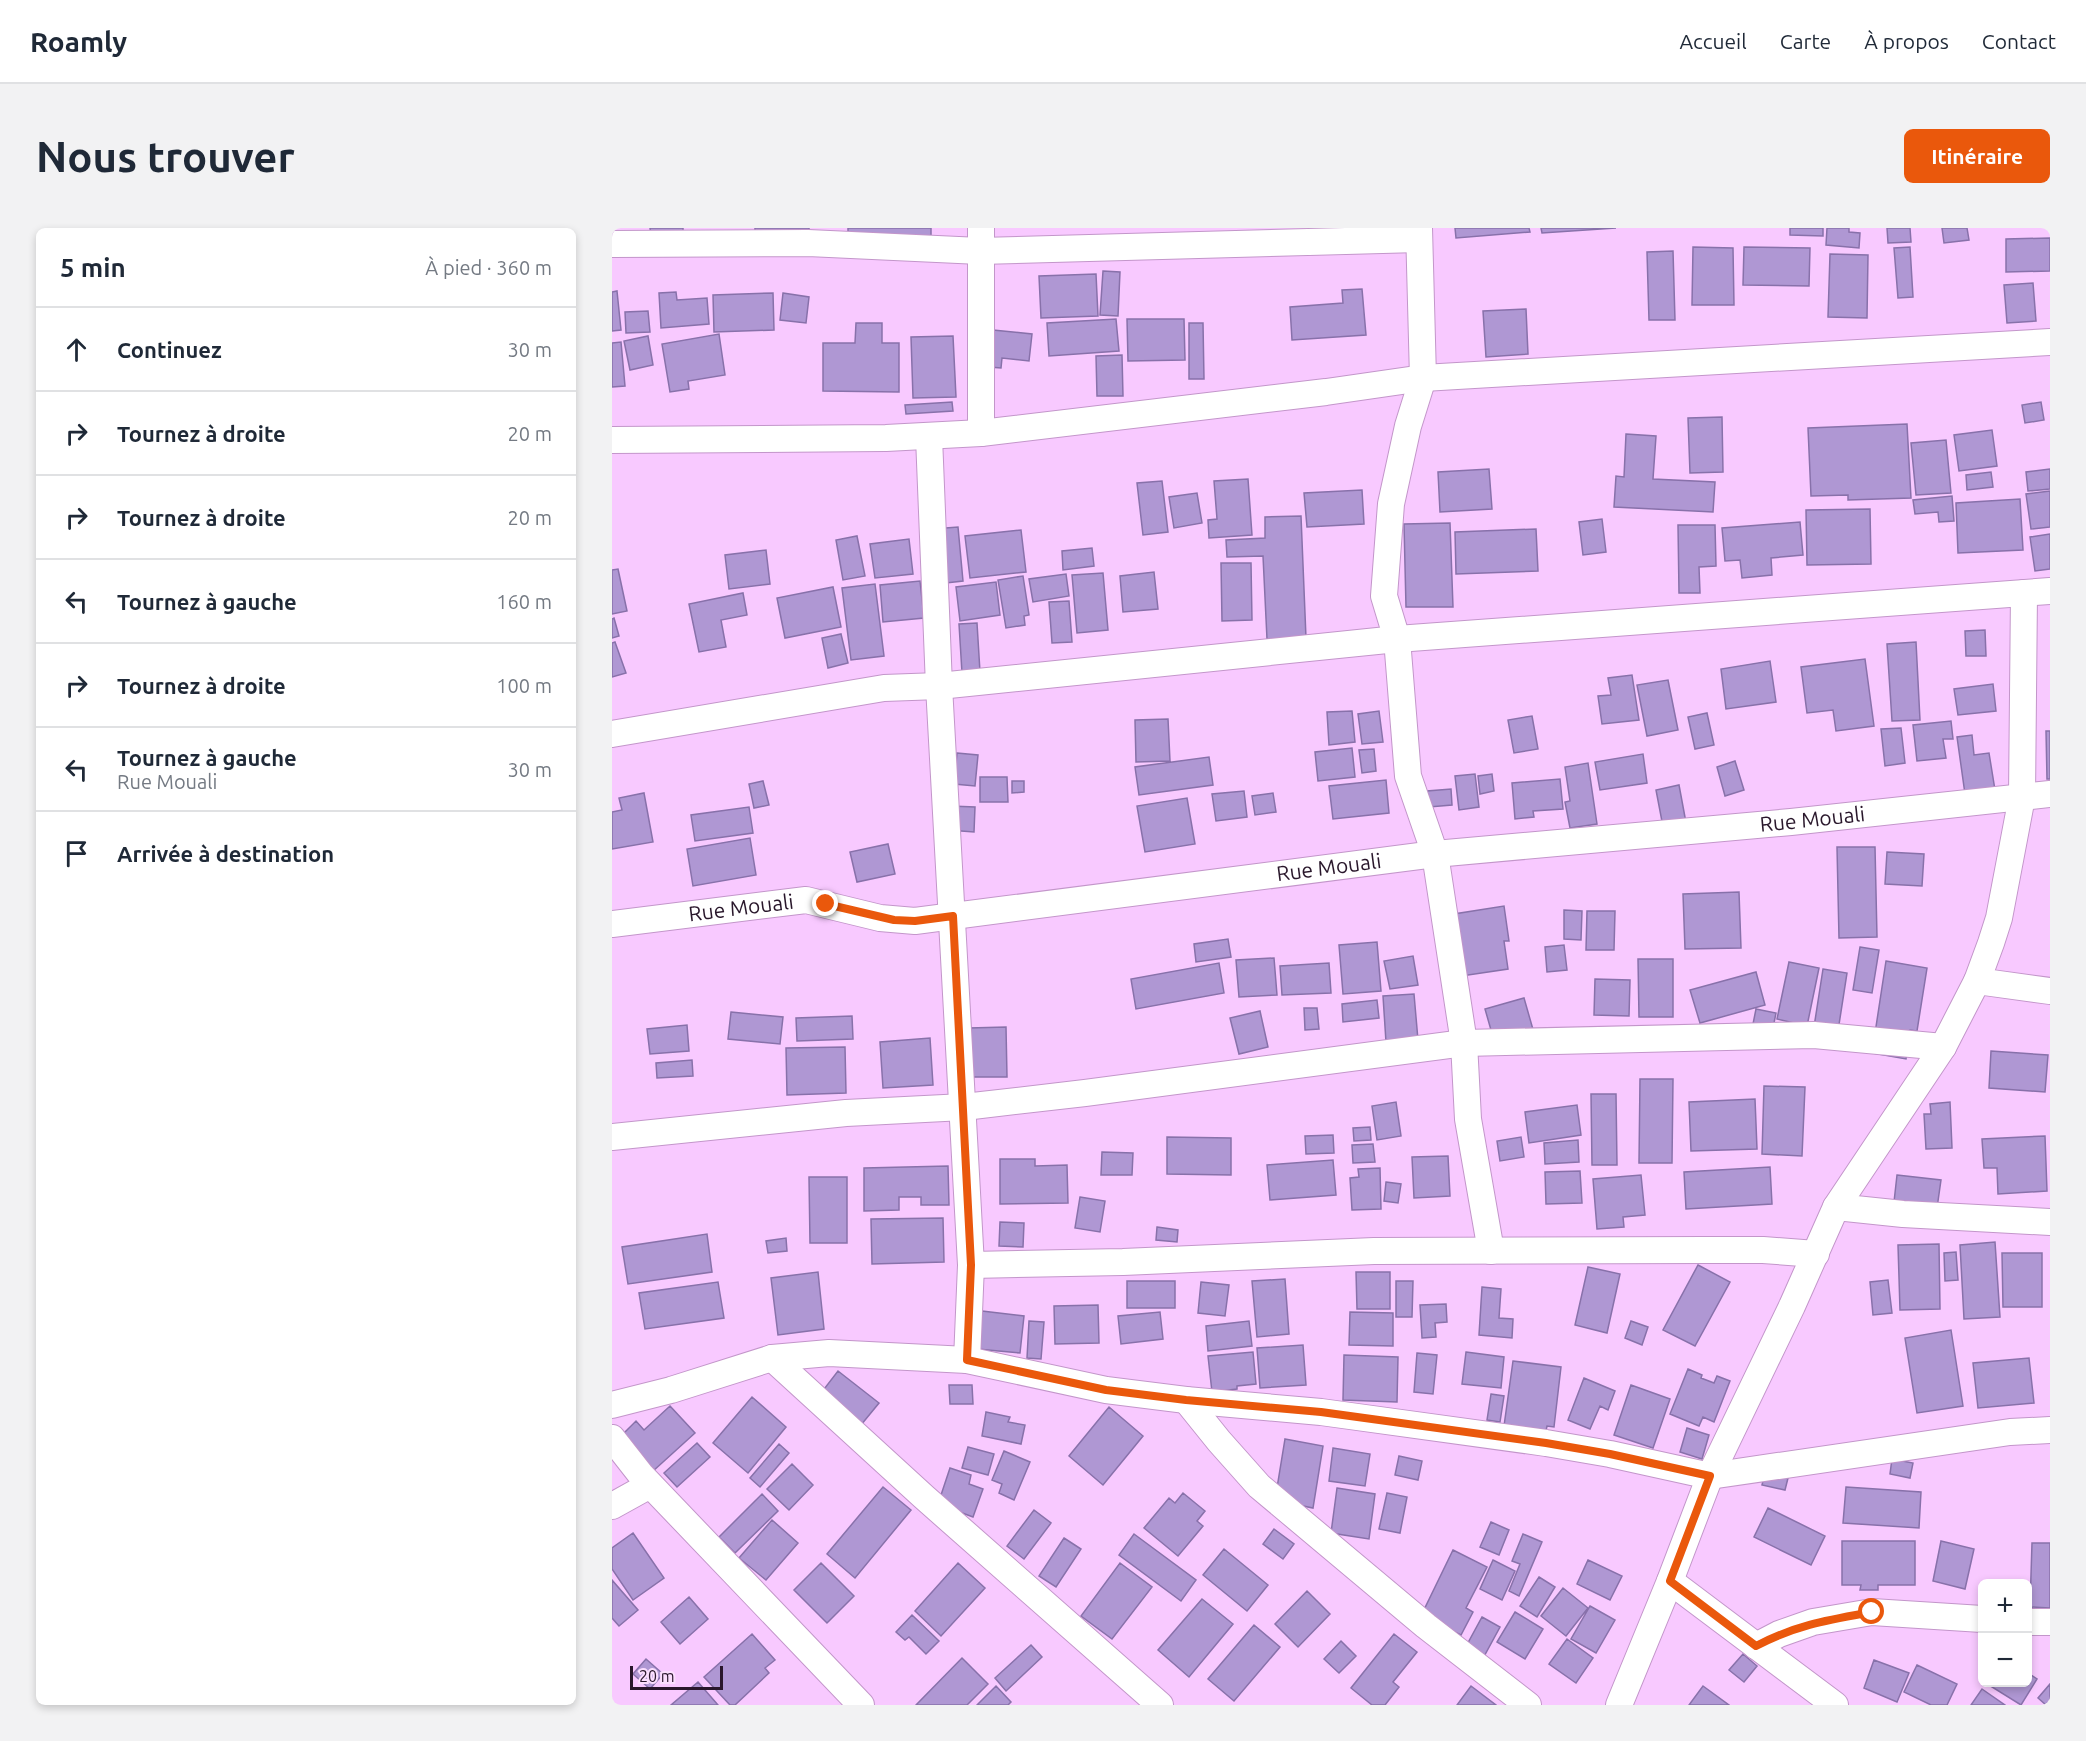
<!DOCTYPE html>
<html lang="fr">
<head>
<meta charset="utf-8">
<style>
	:root { --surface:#fff; --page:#f2f2f3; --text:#1f2937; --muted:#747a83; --line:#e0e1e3; --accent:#ea580c }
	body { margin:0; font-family:Ubuntu,sans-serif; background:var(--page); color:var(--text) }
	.controls { position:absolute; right:18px; bottom:18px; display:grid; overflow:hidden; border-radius:9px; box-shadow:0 3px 9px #0003 }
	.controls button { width:54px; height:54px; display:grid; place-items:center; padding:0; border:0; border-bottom:2px solid var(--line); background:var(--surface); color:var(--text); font:30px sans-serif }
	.scale { position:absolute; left:18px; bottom:15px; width:93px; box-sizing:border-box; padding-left:6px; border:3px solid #29172b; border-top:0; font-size:16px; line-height:21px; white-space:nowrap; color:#29172b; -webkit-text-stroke:4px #fbdefe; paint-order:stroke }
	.stop { position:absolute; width:18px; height:18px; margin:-14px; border:4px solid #ea580c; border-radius:50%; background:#fff }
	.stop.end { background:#ea580c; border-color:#fff; box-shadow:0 2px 6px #0008 }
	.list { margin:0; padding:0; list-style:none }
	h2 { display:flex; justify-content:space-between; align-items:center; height:78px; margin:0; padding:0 24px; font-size:26px }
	h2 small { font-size:20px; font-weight:400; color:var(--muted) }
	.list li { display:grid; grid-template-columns:39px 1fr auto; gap:18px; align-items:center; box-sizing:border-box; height:84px; padding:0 24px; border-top:2px solid var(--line) }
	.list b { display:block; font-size:22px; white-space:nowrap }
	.list p { margin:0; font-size:20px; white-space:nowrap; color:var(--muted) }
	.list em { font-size:20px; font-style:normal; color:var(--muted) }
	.icon { flex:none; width:33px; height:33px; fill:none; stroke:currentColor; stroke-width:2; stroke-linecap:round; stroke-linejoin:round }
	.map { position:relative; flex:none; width:1438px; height:1477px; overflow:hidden; border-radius:9px }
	header { display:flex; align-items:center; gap:36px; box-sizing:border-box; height:84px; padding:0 30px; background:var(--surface); border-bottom:2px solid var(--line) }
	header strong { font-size:28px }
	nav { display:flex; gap:33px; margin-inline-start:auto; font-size:21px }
	.intro { display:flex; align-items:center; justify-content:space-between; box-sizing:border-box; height:144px; padding:0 36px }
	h1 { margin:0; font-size:42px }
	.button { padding:15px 27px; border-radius:9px; background:var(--accent); color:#fff; font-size:21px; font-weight:700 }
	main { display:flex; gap:36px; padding:0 36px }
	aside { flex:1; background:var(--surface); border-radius:9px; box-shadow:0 3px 9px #0003 }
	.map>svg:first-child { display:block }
	.building { fill:#af97d3; stroke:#8871aa; stroke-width:1.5 }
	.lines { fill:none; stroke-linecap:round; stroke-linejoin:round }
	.street-casing { stroke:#c396ca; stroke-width:28 }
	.street { stroke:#fff; stroke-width:26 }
	.route { stroke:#ea580c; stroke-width:8 }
	.labels { text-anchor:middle; stroke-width:4.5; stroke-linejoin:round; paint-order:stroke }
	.street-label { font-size:21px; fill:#29172b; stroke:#fbdefe }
</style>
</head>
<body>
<header>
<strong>Roamly</strong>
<nav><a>Accueil</a><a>Carte</a><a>À propos</a><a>Contact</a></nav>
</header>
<div class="intro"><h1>Nous trouver</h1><a class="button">Itinéraire</a></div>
<main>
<aside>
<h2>5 min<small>À pied · 360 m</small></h2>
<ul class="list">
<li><svg class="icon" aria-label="ahead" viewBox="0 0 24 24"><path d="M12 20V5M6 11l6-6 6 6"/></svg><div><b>Continuez</b></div><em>30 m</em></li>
<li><svg class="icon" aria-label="right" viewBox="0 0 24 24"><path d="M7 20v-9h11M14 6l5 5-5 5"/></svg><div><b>Tournez à droite</b></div><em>20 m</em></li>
<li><svg class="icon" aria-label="right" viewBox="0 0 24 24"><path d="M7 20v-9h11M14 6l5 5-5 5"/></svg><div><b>Tournez à droite</b></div><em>20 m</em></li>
<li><svg class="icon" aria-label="left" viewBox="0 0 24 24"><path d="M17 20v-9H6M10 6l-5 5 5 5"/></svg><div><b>Tournez à gauche</b></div><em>160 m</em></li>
<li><svg class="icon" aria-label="right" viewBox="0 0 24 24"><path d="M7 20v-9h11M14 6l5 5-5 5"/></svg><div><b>Tournez à droite</b></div><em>100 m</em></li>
<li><svg class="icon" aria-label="left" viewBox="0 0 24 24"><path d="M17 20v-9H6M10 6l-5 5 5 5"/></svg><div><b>Tournez à gauche</b><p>Rue Mouali</p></div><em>30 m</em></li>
<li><svg class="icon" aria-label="arrive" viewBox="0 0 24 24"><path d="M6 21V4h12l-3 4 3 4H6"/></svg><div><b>Arrivée à destination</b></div></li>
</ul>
</aside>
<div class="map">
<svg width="1438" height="1477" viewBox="0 0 1438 1477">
	<rect width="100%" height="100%" fill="#f8c9ff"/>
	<path class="building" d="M38,0H71V7L39,8Z
		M143,0H197V12H143Z
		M236,0H319V11H236Z
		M843,0H917L918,4L844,10Z
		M929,0H1004L930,5Z
		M1178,0H1211V8L1178,7Z
		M1215,0H1237V4L1248,5L1247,20L1214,17Z
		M1275,0H1298L1299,14L1276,15Z
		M1330,0H1355L1357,12L1332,15Z
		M1438,10V43L1394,44V11Z
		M1081,19L1121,20L1122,77H1080Z
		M1132,19L1198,20L1197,58L1131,57Z
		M1298,19L1301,69L1286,70L1282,20Z
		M1061,23L1063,92H1037L1035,24Z
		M1218,26L1256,27L1255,90L1216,89Z
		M491,43L508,44L506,88L488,87Z
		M484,46L486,88L429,90L427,48Z
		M1421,55L1424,93L1395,95L1392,57Z
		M750,61L754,107L680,112L678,79L731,75L730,62Z
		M5,63L9,102L0,103V64Z
		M64,64L65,72L95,70L97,96L49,100L47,65Z
		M161,65L162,102L102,104L101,67Z
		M171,65L197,69L194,95L168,92Z
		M914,81L916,126L874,129L871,83Z
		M36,83L38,104L14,105L13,84Z
		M504,91L507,123L437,128L435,95Z
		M515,91H572L573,132L516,133Z
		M244,95H270V115H287V164L211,163V115H243Z
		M577,95H591L592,151H577Z
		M381,102L420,106L417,133L390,130L389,140L377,139Z
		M107,106L113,147L76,153L77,161L58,164L50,116Z
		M36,108L41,137L18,142L12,113Z
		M341,108L344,169L301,170L299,109Z
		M9,114L13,158L0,159V115Z
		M510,127L511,168H485L484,128Z
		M340,174L341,183L294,186L293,177Z
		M1429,174L1432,192L1413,195L1410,177Z
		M1110,189L1111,244L1078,245L1076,190Z
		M1295,196L1299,270L1236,272V267L1199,268L1196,200Z
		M1380,202L1385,238L1347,243L1342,207Z
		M1014,206L1044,208L1041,251L1103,254L1101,284L1002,279L1004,248L1012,249Z
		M1334,212L1339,265L1304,267L1299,215Z
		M877,241L880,281L828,284L826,244Z
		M1438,241V261L1416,263L1414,244Z
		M1379,244L1381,259L1355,262L1354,247Z
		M636,251L640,307L597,310L596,292L605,291L602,253Z
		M550,253L556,304L531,307L525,255Z
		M750,262L752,296L695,299L692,265Z
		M1438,263V299L1419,301L1414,266Z
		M585,265L590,295L562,300L557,269Z
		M1340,268L1342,293L1327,294L1326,284L1303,286L1301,272Z
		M1408,271L1411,322L1346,325L1344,275Z
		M1258,281L1259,336L1195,337L1194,282Z
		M689,288L694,410L655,411L651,328L615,329L614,312L653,310V289Z
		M990,291L994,324L971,327L967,294Z
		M1188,294L1191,327L1159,330L1160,347L1130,350L1128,332L1113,333L1110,300Z
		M838,295L841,379H794L792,296Z
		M1066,297H1103L1104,338L1087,339L1088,365H1067Z
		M346,299L351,353L325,356L321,301Z
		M924,301L926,343L844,346L843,304Z
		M409,302L414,344L358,350L353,308Z
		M1438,306V341L1423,343L1418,309Z
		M245,308L253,348L231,352L224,312Z
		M297,311L301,346L263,350L258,316Z
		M480,320L482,338L451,342L450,323Z
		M154,322L158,356L117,361L113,327Z
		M609,335H639L640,392L610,393Z
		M6,341L15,383L0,386V342Z
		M542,344L546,381L511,384L508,348Z
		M491,345L496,402L465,405L460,347Z
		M454,346L457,368L421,374L417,351Z
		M411,348L417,387L412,388L413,397L394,400L386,352Z
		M308,353L312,390L271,394L268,357Z
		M384,354L388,387L348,393L344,359Z
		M263,356L272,428L239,432L230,360Z
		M221,359L229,399L173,410L165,370Z
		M131,365L135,387L109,392L114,419L87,424L77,376Z
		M457,373L460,414L440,415L437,374Z
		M2,390L7,408L0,410V391Z
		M365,395L368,444L350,445L347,396Z
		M1373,402L1374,428H1354L1353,403Z
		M229,406L236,435L216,440L210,410Z
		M3,414L14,445L0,449V415Z
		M1304,414L1308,492L1280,493L1275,416Z
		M1253,431L1262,498L1224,503L1221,482L1195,485L1189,439Z
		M1158,433L1164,474L1114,481L1109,441Z
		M1020,447L1027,492L990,496L986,468L999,467L996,450Z
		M1056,452L1066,502L1035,508L1025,457Z
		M1381,456L1384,483L1346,487L1342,461Z
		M740,483L743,514L717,517L715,484Z
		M767,483L771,514L750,516L746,486Z
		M1095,485L1102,517L1083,521L1076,489Z
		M920,488L926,521L902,525L896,492Z
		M556,491L558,533L524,534L523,492Z
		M1339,493L1341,511H1331L1334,530L1305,533L1301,497Z
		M1289,500L1293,535L1273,538L1269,501Z
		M1434,503H1438V551H1435Z
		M1360,507L1362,527L1377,525L1383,562L1353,566L1345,509Z
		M740,520L743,549L706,553L703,524Z
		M762,521L764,543L750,545L747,522Z
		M345,525L366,527L363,558L342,556Z
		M1031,526L1035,555L988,562L983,534Z
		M597,529L601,557L527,567L523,539Z
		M1123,533L1132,562L1113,568L1105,539Z
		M976,535L985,596L958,600L953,574L958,573L953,539Z
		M863,546L867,579L847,582L843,548Z
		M880,546L882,563L868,566L866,548Z
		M368,549H395L396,574H368Z
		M948,551L951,581L921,583L922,589L903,591L900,555Z
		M774,552L777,585L721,591L717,558Z
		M151,553L157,577L142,580L137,556Z
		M400,553H412V564L400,565Z
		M1067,557L1075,600L1052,604L1044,562Z
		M839,561L840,577L817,579L815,563Z
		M632,563L635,589L604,593L600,566Z
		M32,565L41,614L0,621V584L10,582L7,570Z
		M661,565L664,584L643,587L640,568Z
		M575,570L583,616L533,624L525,578Z
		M338,578L363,579L362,604L336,602Z
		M137,579L141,605L83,613L79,587Z
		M138,610L144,647L81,658L75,621Z
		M276,616L283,646L245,654L238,624Z
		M1225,619H1263L1265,709L1227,710Z
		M1275,624L1312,626L1310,658L1273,656Z
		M1127,664L1129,720L1073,721L1071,666Z
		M892,678L897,713H892L896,741L843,749L842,686Z
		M952,682L970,683L969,712L952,711Z
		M975,683H1003L1002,722H974Z
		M616,711L619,729L584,734L582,716Z
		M765,714L769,763L731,766L727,717Z
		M952,717L955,742L935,744L933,719Z
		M1248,719L1267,722L1260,765L1241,762Z
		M801,728L806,757L778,761L772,733Z
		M662,730L665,767L627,769L624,732Z
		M1026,731H1061V789H1027Z
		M1274,733L1315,740L1305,803L1298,802L1294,831L1260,825Z
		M1177,734L1207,740L1195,798L1165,791Z
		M607,735L612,765L524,781L519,751Z
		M717,735L719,765L670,767L668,738Z
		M1211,741L1235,745L1226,803L1202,799Z
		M1144,744L1153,777L1088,795L1078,762Z
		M983,751L1018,752L1017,788L982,787Z
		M802,766L806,812L774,814L771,768Z
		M912,770L922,805L883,816L873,781Z
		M765,772L767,790L731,794L730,776Z
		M692,780H705L707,801L693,802Z
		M1144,781L1164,785L1158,815L1138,811Z
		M648,783L656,819L627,826L618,790Z
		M119,784L171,789L168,816L116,811Z
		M240,788L241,811L185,813L184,790Z
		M75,797L77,823L38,826L35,801Z
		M394,799L395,849H357V800Z
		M318,810L321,857L271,860L268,814Z
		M233,819L234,865L175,867L174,820Z
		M1379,823L1436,827L1433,864L1377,860Z
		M80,832L81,848L45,850L44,835Z
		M1028,851H1061L1060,935H1027Z
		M1152,858L1193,859L1190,928L1150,926Z
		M979,866H1004L1005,937H980Z
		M1143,871L1145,921L1079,923L1077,874Z
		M784,874L789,908L765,912L760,878Z
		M1338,874L1340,920L1314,921L1312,886H1319L1318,876Z
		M965,877L969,907L917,915L913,884Z
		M758,899L759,912L742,913L741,900Z
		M721,907L722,925L694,926L693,908Z
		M1433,908L1435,963L1386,966L1385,940H1372L1370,911Z
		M555,909L619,910V947L555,946Z
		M909,909L912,929L888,933L885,913Z
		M966,912L967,934L933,936L932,915Z
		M761,916L763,934L741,935L740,917Z
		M490,924L521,925L520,947H489Z
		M836,928L838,968L802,970L800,929Z
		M388,931H423V938L455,937L456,975L388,976Z
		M721,932L724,967L658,972L655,937Z
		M336,938L337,977H309V969H287V982L252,983V940Z
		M1158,939L1160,976L1074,981L1072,944Z
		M768,940L769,981L740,982L738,950L747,949L746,941Z
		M968,943L970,975L934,976L933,944Z
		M1029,947L1033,987L1011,989L1012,999L985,1001L981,951Z
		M1285,947L1329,952L1325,980L1282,974Z
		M197,949H235V1015H198Z
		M774,954L789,956L786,975L772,973Z
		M468,969L493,973L488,1004L463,1000Z
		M331,990L332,1034L260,1036L259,991Z
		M388,994L412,995L411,1019L387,1018Z
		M545,999L566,1002L565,1014L544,1012Z
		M95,1006L100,1044L16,1056L10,1019Z
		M174,1010L175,1023L156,1025L154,1013Z
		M1383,1014L1388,1089L1352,1091L1348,1017Z
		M1327,1016L1328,1081L1288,1082L1286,1017Z
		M1344,1024L1346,1052L1333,1053L1332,1025Z
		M1390,1025H1430V1079H1391Z
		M1086,1037L1118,1054L1083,1118L1051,1102Z
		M976,1039L1008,1046L995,1105L963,1097Z
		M206,1044L212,1101L166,1107L159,1050Z
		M744,1044H778V1081H745Z
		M673,1051L677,1106L645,1109L640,1053Z
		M1276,1052L1280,1085L1261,1087L1258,1054Z
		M515,1053H563V1080H515Z
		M784,1053H801L800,1089H784Z
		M106,1054L112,1090L33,1101L27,1065Z
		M589,1054L617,1057L613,1088L586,1085Z
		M870,1059L889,1061L887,1090L901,1091L900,1110L867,1107Z
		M834,1076L835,1094L823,1095L824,1109L810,1110L808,1077Z
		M486,1077L487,1115L443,1116L442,1078Z
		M370,1083L412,1088L408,1125L365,1121Z
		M548,1084L551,1111L509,1116L506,1088Z
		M738,1084L781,1085V1118L737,1117Z
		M417,1093L432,1094L429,1131L415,1130Z
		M637,1093L640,1118L596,1123L594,1098Z
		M1019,1093L1036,1099L1030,1117L1013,1110Z
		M1339,1102L1351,1178L1305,1185L1293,1110Z
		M691,1117L694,1157L648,1160L645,1120Z
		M641,1124L644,1156L625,1158V1161L600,1164L596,1128Z
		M854,1124L892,1129L889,1160L850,1156Z
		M805,1125L825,1127L821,1166L802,1164Z
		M732,1127L786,1129L785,1174L731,1172Z
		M1417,1130L1422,1175L1366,1180L1361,1135Z
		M901,1133L949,1139L942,1199L935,1198L934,1203L892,1198Z
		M1076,1141L1090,1147L1089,1150L1102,1155L1105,1148L1118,1153L1102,1194L1091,1189L1087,1198L1058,1186Z
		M226,1143L267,1175L249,1197L209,1165Z
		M972,1150L1003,1163L996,1182L988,1178L978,1201L956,1192Z
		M337,1157H360L361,1176H338Z
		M1019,1157L1058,1171L1041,1220L1002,1207Z
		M879,1166L892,1168L888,1194L875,1192Z
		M140,1169L174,1199L136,1245L101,1215Z
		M58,1178L83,1205L40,1244L8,1209L24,1193L32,1202Z
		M497,1179L531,1208L491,1257L457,1228Z
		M374,1184L398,1189L396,1194L413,1197L409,1216L370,1208Z
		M1075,1200L1097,1207L1090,1231L1068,1224Z
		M673,1211L711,1218L701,1280L672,1274L664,1266Z
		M85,1215L98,1229L65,1259L52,1245Z
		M167,1216L177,1225L148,1259L138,1250Z
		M356,1219L382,1226L376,1247L350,1240Z
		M721,1220L758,1226L753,1258L717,1253Z
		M392,1223L418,1234L402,1272L387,1265L390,1256L380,1252Z
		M787,1228L810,1233L806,1252L783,1247Z
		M1280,1231L1301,1235L1298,1250L1278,1246Z
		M180,1236L201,1257L177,1282L155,1261Z
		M338,1240L359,1247L357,1256L371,1261L361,1289L326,1276Z
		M1153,1245L1176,1250L1173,1262L1150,1257Z
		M271,1259L299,1282L243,1350L215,1326Z
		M1234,1259L1309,1264L1307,1300L1231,1295Z
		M725,1260L763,1266L757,1311L719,1305Z
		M571,1265L593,1283L585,1293L591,1298L566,1328L532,1300L557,1270L563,1275Z
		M775,1265L795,1269L788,1305L767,1301Z
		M150,1266L166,1283L123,1325L107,1309Z
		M1156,1280L1213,1308L1199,1337L1142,1309Z
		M422,1282L439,1295L412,1331L395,1318Z
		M160,1292L186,1315L154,1352L127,1330Z
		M879,1294L897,1302L887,1327L868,1319Z
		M662,1301L682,1316L671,1331L651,1316Z
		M21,1305L52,1350L21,1372L0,1341V1320Z
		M522,1306L584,1352L569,1373L507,1327Z
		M911,1306L930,1314L907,1368L897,1363L908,1336L900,1333Z
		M452,1310L469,1321L444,1359L427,1348Z
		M1230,1313H1303V1357H1266V1362H1248L1249,1357H1230Z
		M1329,1313L1362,1321L1353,1361L1321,1353Z
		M1420,1315H1438V1380L1418,1379Z
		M612,1321L656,1357L635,1383L591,1347Z
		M841,1322L875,1339L854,1380L861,1384L849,1407L809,1388Z
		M881,1332L903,1343L890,1372L868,1361Z
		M976,1332L1010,1348L998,1372L965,1356Z
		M209,1335L242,1368L215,1395L182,1362Z
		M346,1335L373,1360L329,1408L303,1383Z
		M508,1335L540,1359L500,1411L469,1388Z
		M927,1349L943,1359L925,1389L908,1378Z
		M0,1352L26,1382L7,1398L0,1390Z
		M951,1360L976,1380L954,1408L929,1388Z
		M695,1363L718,1386L686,1419L663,1396Z
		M77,1369L96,1391L68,1416L49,1394Z
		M590,1371L621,1396L577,1449L546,1422Z
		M978,1378L1003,1392L984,1425L959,1411Z
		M903,1384L931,1401L913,1431L885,1414Z
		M300,1387L327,1413L314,1426L297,1409L293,1412L284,1404Z
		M870,1389L888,1399L869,1434L851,1424Z
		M642,1397L668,1419L622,1473L596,1451Z
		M140,1406L163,1432L153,1440L157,1445L123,1477H118L92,1449Z
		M782,1406L805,1424L781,1454L787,1459L773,1477H760L739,1460Z
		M955,1411L981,1430L964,1455L937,1436Z
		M729,1413L744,1428L727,1445L712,1431Z
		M419,1417L430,1429L394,1463L383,1450Z
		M1131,1426L1145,1438L1132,1454L1117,1442Z
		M350,1430L376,1456L355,1477H304Z
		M34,1431L51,1446L38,1461L21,1446Z
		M1262,1432L1297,1445L1285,1474L1252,1460Z
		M1305,1437L1345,1456L1335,1477H1319L1292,1464Z
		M1416,1445L1425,1451L1409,1477L1372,1454H1416Z
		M86,1454L106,1477H59Z
		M1438,1456V1477H1434L1426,1470Z
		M384,1458L399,1474L396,1477H365Z
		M859,1458L884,1477H845Z
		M1091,1458L1117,1477H1077Z
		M1370,1461L1393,1477H1359Z"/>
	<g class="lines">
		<g class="street-casing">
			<g id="street">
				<path d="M369,0V205"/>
				<path d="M807,0L811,150L796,198L779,276L772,368L785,411L796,548L823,626L852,815L856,891L879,1023"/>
				<path d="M0,16L196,15L368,23L807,11"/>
				<path d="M317,209L327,458L359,1037L355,1132"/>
				<path d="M0,212L274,210L369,205L714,164L811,150L1438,114"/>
				<path d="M0,506L272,460L327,458L785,411L1438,363"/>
				<path id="s1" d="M0,696L194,672L268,690L303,693L823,626L1179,594L1438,566"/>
				<path d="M1365,753L1438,763"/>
				<path d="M0,909L234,885L352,879L473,865L852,815L1202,807L1331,819"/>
				<path d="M1224,979L1291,986L1438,994"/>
				<path d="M359,1037L511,1034L762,1023L1096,1022H1151L1204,1026"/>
				<path d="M160,1130L312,1269L548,1477"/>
				<path d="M574,1172L607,1213L647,1258L814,1398L916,1477"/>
				<path d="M0,1177L59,1162L160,1130L217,1125L355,1132L494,1162L574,1172L709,1184L934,1215L998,1226L1098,1248L1398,1204L1438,1202"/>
				<path d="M0,1210L29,1247L249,1477"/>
				<path d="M0,1278L38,1257"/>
				<path d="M1058,1353L1223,1477"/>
				<path d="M1416,1394H1438"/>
				<path d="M1144,1418L1167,1406L1201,1394L1260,1384L1370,1391"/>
				<path d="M1007,1477L1058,1353L1098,1248L1180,1078L1224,979L1331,819L1365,753L1379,715L1387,690L1410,569L1412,365"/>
			</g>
		</g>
		<use href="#street" class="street"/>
	</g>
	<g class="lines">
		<path class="route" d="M214,676L282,692L303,693L341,688L359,1037L355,1132L494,1162L574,1172L709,1184L934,1215L998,1226L1098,1248L1058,1353L1144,1418C1184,1397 1216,1392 1260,1384"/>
	</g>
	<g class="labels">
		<g class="street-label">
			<text dy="7" stroke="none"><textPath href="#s1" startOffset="1210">Rue Mouali</textPath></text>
			<text dy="7" stroke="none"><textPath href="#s1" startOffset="724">Rue Mouali</textPath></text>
			<text dy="7" stroke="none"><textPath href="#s1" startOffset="130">Rue Mouali</textPath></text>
		</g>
	</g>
</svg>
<div class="controls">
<button>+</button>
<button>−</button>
</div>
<div class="scale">20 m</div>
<div class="stop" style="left:1260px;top:1384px"></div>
<div class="stop end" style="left:214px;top:676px"></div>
</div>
</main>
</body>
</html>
